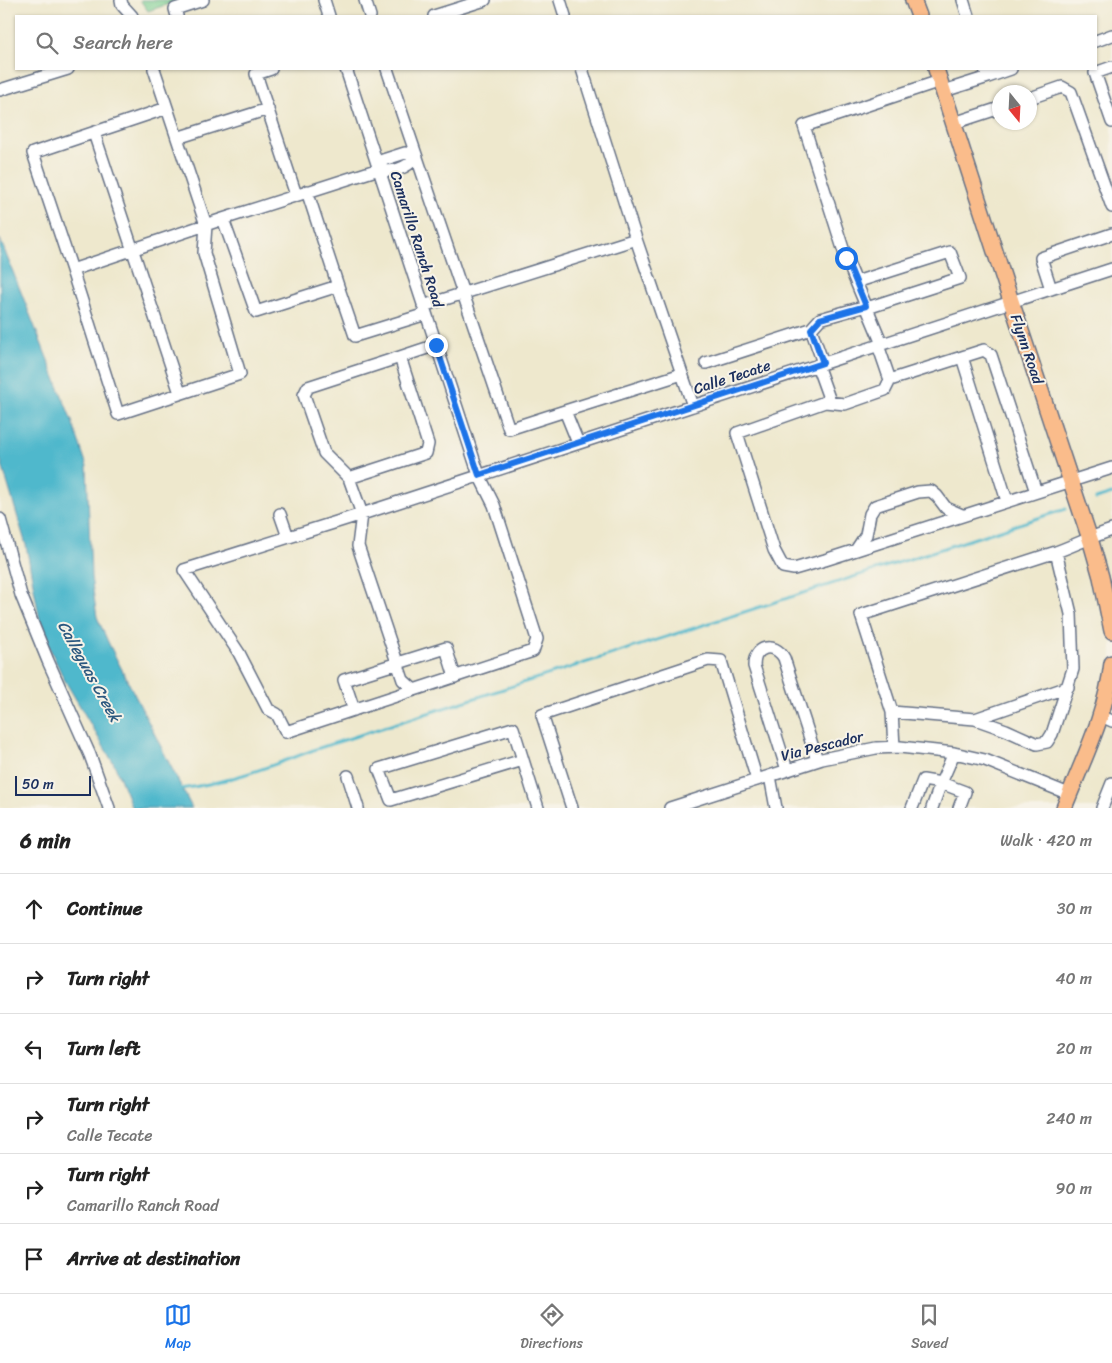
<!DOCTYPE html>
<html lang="en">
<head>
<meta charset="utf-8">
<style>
	:root { --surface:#fff; --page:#f6f6f6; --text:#222; --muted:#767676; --line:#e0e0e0; --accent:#1a73e8 }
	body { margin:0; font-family:Sriracha,sans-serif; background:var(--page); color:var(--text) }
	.compass { position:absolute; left:992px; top:85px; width:45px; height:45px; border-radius:50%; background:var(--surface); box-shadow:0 1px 4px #0004; rotate:162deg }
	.scale { position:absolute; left:15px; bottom:12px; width:76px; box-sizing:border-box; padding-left:5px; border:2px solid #1b2f5e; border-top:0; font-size:14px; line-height:18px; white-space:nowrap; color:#1b2f5e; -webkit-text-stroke:4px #f7f3e8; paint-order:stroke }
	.stop { position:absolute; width:15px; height:15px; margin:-11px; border:4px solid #1a73e8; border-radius:50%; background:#fff }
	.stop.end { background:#1a73e8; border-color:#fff; box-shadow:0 1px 5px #0008 }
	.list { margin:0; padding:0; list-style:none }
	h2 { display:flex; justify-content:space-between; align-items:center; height:65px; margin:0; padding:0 20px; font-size:21px }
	h2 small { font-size:16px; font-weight:400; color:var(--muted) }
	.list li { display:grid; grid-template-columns:32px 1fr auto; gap:15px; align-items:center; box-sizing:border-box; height:70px; padding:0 20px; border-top:1px solid var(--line) }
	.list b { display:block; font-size:19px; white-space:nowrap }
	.list p { margin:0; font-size:16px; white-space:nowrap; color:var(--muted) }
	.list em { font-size:16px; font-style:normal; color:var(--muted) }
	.icon { flex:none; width:28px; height:28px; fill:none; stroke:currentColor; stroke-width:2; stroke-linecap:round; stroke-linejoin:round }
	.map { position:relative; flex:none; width:1112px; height:808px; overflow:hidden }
	.search { position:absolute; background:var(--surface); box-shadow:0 1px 4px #0004; left:15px; right:15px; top:15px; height:55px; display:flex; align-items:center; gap:12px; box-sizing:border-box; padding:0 18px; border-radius:0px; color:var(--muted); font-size:19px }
	.sheet { height:485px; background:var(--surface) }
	nav { display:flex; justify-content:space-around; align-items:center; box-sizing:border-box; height:70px; border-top:1px solid var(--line); background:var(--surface); font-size:14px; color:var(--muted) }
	nav a { display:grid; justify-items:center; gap:2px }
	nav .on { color:var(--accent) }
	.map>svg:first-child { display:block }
	.green { fill:#7ace91; stroke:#4a7e78 }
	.water { fill:#4fb8cc; stroke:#357495 }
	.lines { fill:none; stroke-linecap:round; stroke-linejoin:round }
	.stream { stroke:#4fb8cc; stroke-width:3 }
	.minor-casing { stroke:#657085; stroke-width:14 }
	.major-casing { stroke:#657085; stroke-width:18 }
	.minor { stroke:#fff; stroke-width:11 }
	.major { stroke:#fabc8b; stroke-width:15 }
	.route { stroke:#1a73e8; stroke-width:6 }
	.labels { text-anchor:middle; stroke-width:4; stroke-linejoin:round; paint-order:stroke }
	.street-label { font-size:15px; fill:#1b2f5e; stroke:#f7f3e8 }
	.water-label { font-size:16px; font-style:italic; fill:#2b587f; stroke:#f7f3e8 }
</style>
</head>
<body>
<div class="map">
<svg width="1112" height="808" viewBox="0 0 1112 808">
	<rect width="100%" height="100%" fill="#f7f3e8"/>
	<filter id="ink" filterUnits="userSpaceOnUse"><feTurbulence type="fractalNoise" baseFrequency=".02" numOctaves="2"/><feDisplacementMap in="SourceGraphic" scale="10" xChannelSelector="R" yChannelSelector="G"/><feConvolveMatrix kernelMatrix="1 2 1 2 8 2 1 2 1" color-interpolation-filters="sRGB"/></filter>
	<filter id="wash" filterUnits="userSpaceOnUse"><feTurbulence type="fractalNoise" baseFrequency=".0096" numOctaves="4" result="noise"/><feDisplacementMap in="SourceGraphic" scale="20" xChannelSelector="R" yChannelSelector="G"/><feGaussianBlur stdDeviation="1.12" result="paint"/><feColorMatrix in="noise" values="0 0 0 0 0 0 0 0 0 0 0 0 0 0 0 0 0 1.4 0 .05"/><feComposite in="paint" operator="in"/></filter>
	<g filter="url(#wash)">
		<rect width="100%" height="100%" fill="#eee8cd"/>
		<path class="green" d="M140,0H181L148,11Z"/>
		<path class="water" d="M0,239L72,421L87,466L91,577L97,617L109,644L192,808H132L115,766L64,679L42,632L26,545L0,458Z"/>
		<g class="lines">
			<path class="stream" d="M1096,499L1112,494
				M180,789C228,783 271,766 316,749L1066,509"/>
		</g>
	</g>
	<g filter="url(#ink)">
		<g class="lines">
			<g class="minor-casing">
				<path id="minor" d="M121,0L122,5L132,16
					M324,0L329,16
					M365,0L370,16
					M560,0L565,16
					M963,0L968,16
					M177,16L175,9L203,0
					M434,16L485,0
					M1096,41L1112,35
					M1112,67L1095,73L1112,122
					M271,69L256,74L296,195
					M346,69L479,475L494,505L537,639L533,651L414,690L403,680L358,546L362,514L349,478L324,453L304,395L308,387L400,357L428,444L426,453L349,478
					M387,69L509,429L565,411L578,443
					M582,69L636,239L693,406
					M988,77L1011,69
					M0,90L68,69
					M944,91L988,77L985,69
					M1030,98L1062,87L1071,92L1112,207
					M167,108L33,153L72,270L223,219L379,169C392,174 407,168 416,157L405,153L383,160L379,169
					M954,123L1000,108
					M94,133L180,393
					M177,138L268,109
					M223,219L256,312L338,286L307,191
					M72,270L118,414L240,374L204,253L206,225L154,69
					M856,282L950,252L960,278L867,308
					M338,286L355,336L426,314
					M1051,289L1041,258L1112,234
					M423,306L636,239
					M882,344L846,258L804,126L940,81
					M878,345L890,380
					M400,357L436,345
					M962,357L1007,501
					M706,363L811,329
					M823,363L811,329L820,319L866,306
					M817,365L830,401
					M565,411L682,374
					M1036,492L991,355L984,350L890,380L885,390L845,404L825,402L737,433L774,550L783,567L794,569L825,560L1112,468
					M280,514L288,537
					M0,519L21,595L48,661L90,755L109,808
					M856,550L866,535L870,514L875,506L918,492L931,491L937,496L946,508L962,515
					M1056,552L1071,614L1073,669L1052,734L1047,742L1037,744L1006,730L975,719L892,712L861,615L1056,552C1075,545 1093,536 1112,530
					M414,690L286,732L277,714L268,709L239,653L184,570L362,514L1112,269
					M354,710L344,680L446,648L455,677
					M892,712L894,747
					M1101,716L1112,721
					M975,719L1068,687
					M954,753L941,783L965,792L959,808
					M523,760L391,800L379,769L513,728L538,808
					M787,770L754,666C754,646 774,641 784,658L817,760
					M348,776L358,808
					M770,776L776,808
					M572,808L542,715L708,660L721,661L757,780
					M670,808L822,759L876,748L900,747L954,753L985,760L1069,794
					M912,808L923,780L941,783L932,808
					M1102,808L1112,783"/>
			</g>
			<g class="major-casing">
				<path id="major" d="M913,0L919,16
					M936,69L1011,301L1091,542L1101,577L1112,631
					M1064,808C1083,759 1106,716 1112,663"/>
			</g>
			<use href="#minor" class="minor"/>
			<use href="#major" class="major"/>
		</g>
	</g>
	<g class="lines" filter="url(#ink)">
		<path class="route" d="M436,345L479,475L823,363L811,329L820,319L866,306L846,258"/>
	</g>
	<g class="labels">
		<g class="street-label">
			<text transform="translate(417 239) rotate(72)" y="5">Camarillo Ranch Road</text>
			<text transform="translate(1027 349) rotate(71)" y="5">Flynn Road</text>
			<text transform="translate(732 377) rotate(-18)" y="5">Calle Tecate</text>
			<text transform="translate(822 746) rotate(-14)" y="5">Via Pescador</text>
		</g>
		<g class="water-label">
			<text transform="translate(90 671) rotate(61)" y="6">Calleguas Creek</text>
		</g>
	</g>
</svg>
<svg class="compass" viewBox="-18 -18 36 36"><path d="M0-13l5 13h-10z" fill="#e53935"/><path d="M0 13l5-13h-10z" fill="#767676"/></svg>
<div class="scale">50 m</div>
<div class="stop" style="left:846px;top:258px"></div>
<div class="stop end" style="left:436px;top:345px"></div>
<div class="search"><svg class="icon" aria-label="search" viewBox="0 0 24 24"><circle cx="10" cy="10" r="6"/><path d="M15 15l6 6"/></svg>Search here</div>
</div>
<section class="sheet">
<h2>6 min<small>Walk · 420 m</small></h2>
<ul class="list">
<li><svg class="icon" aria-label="ahead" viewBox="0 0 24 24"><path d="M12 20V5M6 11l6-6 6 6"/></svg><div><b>Continue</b></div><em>30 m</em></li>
<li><svg class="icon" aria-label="right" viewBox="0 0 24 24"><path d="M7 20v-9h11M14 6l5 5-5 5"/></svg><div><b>Turn right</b></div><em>40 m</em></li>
<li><svg class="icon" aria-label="left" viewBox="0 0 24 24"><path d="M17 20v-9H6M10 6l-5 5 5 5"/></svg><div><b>Turn left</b></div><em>20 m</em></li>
<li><svg class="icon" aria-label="right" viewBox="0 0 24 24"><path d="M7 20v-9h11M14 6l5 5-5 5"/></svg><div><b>Turn right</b><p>Calle Tecate</p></div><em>240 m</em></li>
<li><svg class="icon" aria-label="right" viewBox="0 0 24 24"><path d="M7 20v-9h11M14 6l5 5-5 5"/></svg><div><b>Turn right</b><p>Camarillo Ranch Road</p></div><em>90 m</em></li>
<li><svg class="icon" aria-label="arrive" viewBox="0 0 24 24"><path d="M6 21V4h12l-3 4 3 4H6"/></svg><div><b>Arrive at destination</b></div></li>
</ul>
</section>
<nav>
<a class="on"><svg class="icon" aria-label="map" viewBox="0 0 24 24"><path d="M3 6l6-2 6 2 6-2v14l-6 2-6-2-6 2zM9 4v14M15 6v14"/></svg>Map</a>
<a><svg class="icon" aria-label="directions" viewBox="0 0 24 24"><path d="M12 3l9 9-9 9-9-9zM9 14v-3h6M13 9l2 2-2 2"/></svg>Directions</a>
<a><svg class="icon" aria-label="saved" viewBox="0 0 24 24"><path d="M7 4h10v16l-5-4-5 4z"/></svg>Saved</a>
</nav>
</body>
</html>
